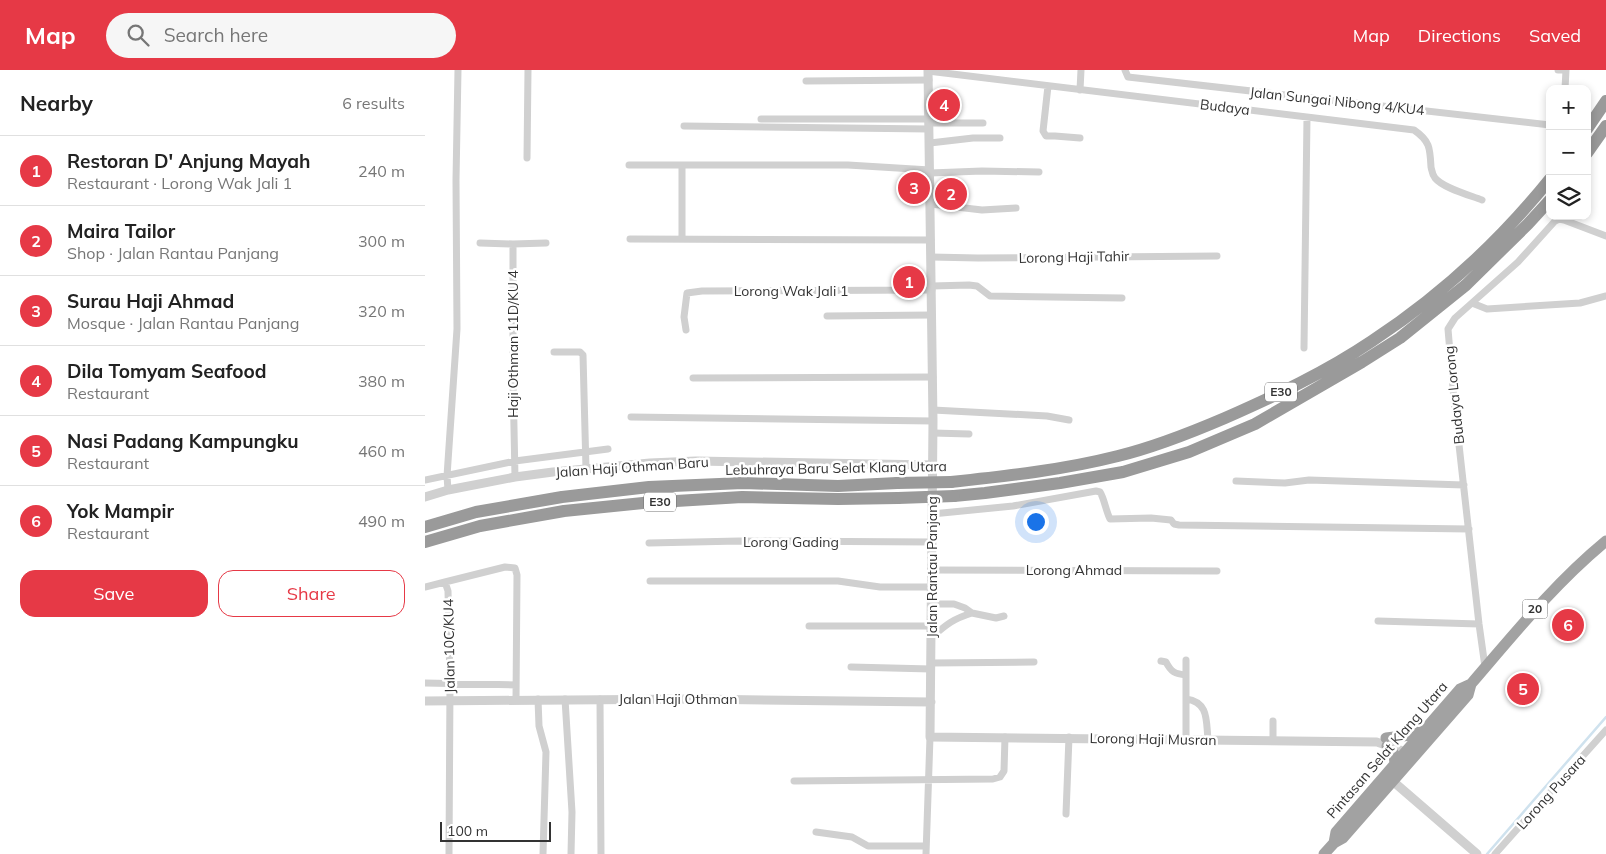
<!DOCTYPE html>
<html lang="en">
<head>
<meta charset="utf-8">
<style>
	:root { --surface:#fff; --page:#f6f6f6; --text:#222; --muted:#767676; --line:#e0e0e0; --accent:#e63946 }
	body { margin:0; font-family:Mulish,sans-serif; background:var(--page); color:var(--text) }
	.controls { position:absolute; right:15px; top:15px; display:grid; overflow:hidden; border-radius:10px; box-shadow:0 2px 8px #0003 }
	.controls button { width:45px; height:45px; display:grid; place-items:center; padding:0; border:0; border-bottom:1px solid var(--line); background:var(--surface); color:var(--text); font:25px sans-serif }
	.scale { position:absolute; left:15px; bottom:12px; width:111px; box-sizing:border-box; padding-left:5px; border:2px solid #333; border-top:0; font-size:14px; line-height:18px; white-space:nowrap; color:#333; -webkit-text-stroke:4px #fff; paint-order:stroke }
	.you { position:absolute; left:610px; top:451px; width:18px; height:18px; margin:-12px; border:4px solid #fff; border-radius:50%; background:#1a73e8; box-shadow:0 0 0 8px #1a73e833 }
	.badge { display:grid; place-items:center; width:32px; height:32px; border-radius:50%; background:var(--accent); color:#fff; font-size:16px; font-weight:700 }
	.pin { position:absolute; translate:-50% -50%; border:2px solid #fff; box-shadow:0 1px 5px #0006 }
	.list { margin:0; padding:0; list-style:none }
	h2 { display:flex; justify-content:space-between; align-items:center; height:65px; margin:0; padding:0 20px; font-size:21px }
	h2 small { font-size:16px; font-weight:400; color:var(--muted) }
	.list li { display:grid; grid-template-columns:32px 1fr auto; gap:15px; align-items:center; box-sizing:border-box; height:70px; padding:0 20px; border-top:1px solid var(--line) }
	.list b { display:block; font-size:19px; white-space:nowrap }
	.list p { margin:0; font-size:16px; white-space:nowrap; color:var(--muted) }
	.list em { font-size:16px; font-style:normal; color:var(--muted) }
	.actions { display:flex; gap:10px; padding:15px 20px }
	.actions a { flex:1; padding:11px 0; border:1px solid var(--accent); border-radius:15px; text-align:center; font-size:18px; color:var(--accent) }
	.actions .main { background:var(--accent); color:#fff }
	.icon { flex:none; width:28px; height:28px; fill:none; stroke:currentColor; stroke-width:2; stroke-linecap:round; stroke-linejoin:round }
	.map { position:relative; flex:none; width:1181px; height:784px; overflow:hidden }
	header { display:flex; align-items:center; gap:30px; box-sizing:border-box; height:70px; padding:0 25px; background:var(--accent); color:#fff }
	header strong { font-size:24px }
	nav { display:flex; gap:28px; margin-inline-start:auto; font-size:18px }
	.search { width:350px; height:45px; background:var(--page); display:flex; align-items:center; gap:12px; box-sizing:border-box; padding:0 18px; border-radius:28px; color:var(--muted); font-size:19px }
	main { display:flex }
	aside { flex:1; background:var(--surface) }
	.map>svg:first-child { display:block }
	.lines { fill:none; stroke-linecap:round; stroke-linejoin:round }
	.stream { stroke:#cfe2ee; stroke-width:2.5 }
	.minor { stroke:#d0d0d0; stroke-width:7 }
	.tertiary { stroke:#d0d0d0; stroke-width:9 }
	.trunk { stroke:#a2a2a2; stroke-width:11 }
	.motorway { stroke:#9a9a9a; stroke-width:12 }
	.motorway-bridge { stroke:#9a9a9a; stroke-width:12 }
	.labels { text-anchor:middle; stroke-width:5; stroke-linejoin:round; paint-order:stroke }
	.shield { fill:#fff; stroke:#707070; stroke-width:1 }
	.shield-label { font-size:12px; font-weight:bold; fill:#333 }
	.street-label { font-size:14px; fill:#333; stroke:#fff }
</style>
</head>
<body>
<header>
<strong>Map</strong>
<div class="search"><svg class="icon" aria-label="search" viewBox="0 0 24 24"><circle cx="10" cy="10" r="6"/><path d="M15 15l6 6"/></svg>Search here</div>
<nav><a>Map</a><a>Directions</a><a>Saved</a></nav>
</header>
<main>
<aside>
<h2>Nearby<small>6 results</small></h2>
<ul class="list">
<li><span class="badge">1</span><div><b>Restoran D' Anjung Mayah</b><p>Restaurant · Lorong Wak Jali 1</p></div><em>240 m</em></li>
<li><span class="badge">2</span><div><b>Maira Tailor</b><p>Shop · Jalan Rantau Panjang</p></div><em>300 m</em></li>
<li><span class="badge">3</span><div><b>Surau Haji Ahmad</b><p>Mosque · Jalan Rantau Panjang</p></div><em>320 m</em></li>
<li><span class="badge">4</span><div><b>Dila Tomyam Seafood</b><p>Restaurant</p></div><em>380 m</em></li>
<li><span class="badge">5</span><div><b>Nasi Padang Kampungku</b><p>Restaurant</p></div><em>460 m</em></li>
<li><span class="badge">6</span><div><b>Yok Mampir</b><p>Restaurant</p></div><em>490 m</em></li>
</ul>
<div class="actions"><a class="main">Save</a><a>Share</a></div>
</aside>
<div class="map">
<svg width="1181" height="784" viewBox="0 0 1181 784">
	<rect width="100%" height="100%" fill="#fff"/>
	<g class="lines">
		<path class="stream" d="M1062,784L1181,647"/>
		<path class="minor" d="M700,0L703,7L1125,55
			M1133,0H1141L1140,19
			M503,1L989,60C1005,71 1005,78 1006,97C1007,101 1007,104 1010,108C1018,118 1044,125 1057,130
			M381,11L504,10
			M623,16L618,61L621,66H630L655,68
			M655,20L656,0
			M336,49H504
			M504,53H558
			M259,56L504,59
			M505,73L548,68H575
			M102,88L103,0
			M204,95H423L505,100
			M505,103L557,101L614,102
			M506,134L557,140L591,138
			M205,169L506,170
			M257,169V95
			M55,173L88,174V309L90,407
			M88,174L121,173
			M506,187L553,188L792,186
			M507,216L544,215L552,216L565,226L697,228
			M1047,233L1062,239L1155,233L1181,226
			M402,246L507,245
			M261,260L259,247L262,223L277,221L507,220
			M879,278L882,47
			M129,282H155L158,285L161,399
			M268,308L508,307
			M508,340L622,346L644,350
			M206,347L508,351
			M508,363L544,364
			M0,410L90,391L183,379
			M811,411L860,413L884,410L1039,415
			M23,420L22,406L32,259L31,110L33,0
			M507,444L588,436L671,421L675,422C679,428 681,441 685,449L726,448L746,450L749,454L754,455L1044,459
			M224,473L314,471L507,472
			M507,500L792,501
			M225,511H413L455,517H507
			M20,512L80,497L90,498L92,505L91,630
			M0,517L20,512L23,521L25,614L24,784
			M507,534H529L540,538L547,543L571,548L579,546
			M953,551L1054,554
			M384,556H506
			M507,567C522,554 528,549 547,543
			M761,590V669
			M736,591L741,592C746,602 750,604 761,605
			M506,593L609,592
			M426,597L506,599
			M1060,597L1054,554L1029,330L1023,259L1030,248L1093,192L1130,151L1134,149L1139,150L1181,166
			M0,613L91,615
			M113,629L114,656L121,682L118,784
			M140,629L147,742L146,784
			M175,629L176,784
			M761,629C784,632 781,651 783,669
			M848,651V670
			M369,711L568,709L575,707L579,701L580,667
			M641,744L644,667
			M391,762L427,767L443,776H501
			M501,784L505,667
			M1070,784L1181,660"/>
		<path class="tertiary" d="M503,0L508,351L505,667L952,672C963,677 974,677 984,685
			M0,427L23,420L90,407L128,402L225,393L271,391L507,395
			M0,631L267,629L506,632
			M963,707L1052,784"/>
		<path class="trunk" d="M961,668L986,665L998,659
			M962,676L969,684L970,694
			M909,773L911,762L1035,619L1046,614C1089,564 1130,513 1181,471
			M899,784L909,773L918,768L1043,625L1046,614"/>
		<path class="motorway" d="M1162,59L1181,31
			M1162,83L1181,56
			M526,412C582,406 638,400 693,386C730,377 765,363 800,348C850,326 901,302 947,271C1014,227 1075,171 1125,109
			M529,426L560,423L635,413L698,402L764,382L830,354L937,292L975,268L1041,215L1103,154L1125,130
			M0,457L51,442L137,427L224,417L318,413L413,416L472,413
			M0,472L55,456L139,441L218,433L317,427L413,429L473,428"/>
		<path class="motorway-bridge" d="M472,413L526,412
			M473,428L529,426"/>
	</g>
	<g class="labels">
		<g class="shield">
			<rect x="840" y="312.5" width="32" height="19" rx="4"/>
			<rect x="219" y="422.5" width="32" height="19" rx="4"/>
			<rect x="1097.5" y="529.5" width="25" height="19" rx="4"/>
		</g>
		<g class="shield-label">
			<text x="856" y="326">E30</text>
			<text x="235" y="436">E30</text>
			<text x="1110" y="543">20</text>
		</g>
		<g class="street-label">
			<text transform="translate(912 31) rotate(6)" y="5">Jalan Sungai Nibong 4/KU4</text>
			<text transform="translate(800 37) rotate(7)" y="5">Budaya</text>
			<text transform="translate(649 187) rotate(-1)" y="5">Lorong Haji Tahir</text>
			<text x="366" y="226">Lorong Wak Jali 1</text>
			<text transform="translate(88 274) rotate(-90)" y="5">Haji Othman 11D/KU 4</text>
			<text transform="translate(1029 325) rotate(-96)" y="5">Budaya Lorong</text>
			<text transform="translate(207 397) rotate(-4)" y="5">Jalan Haji Othman Baru</text>
			<text transform="translate(411 398) rotate(-1)" y="5">Lebuhraya Baru Selat Klang Utara</text>
			<text x="366" y="477">Lorong Gading</text>
			<text transform="translate(507 497) rotate(-90)" y="5">Jalan Rantau Panjang</text>
			<text x="649" y="505">Lorong Ahmad</text>
			<text transform="translate(24 576) rotate(-91)" y="5">Jalan 10C/KU4</text>
			<text x="253" y="634">Jalan Haji Othman</text>
			<text transform="translate(728 669) rotate(1)" y="5">Lorong Haji Musran</text>
			<text transform="translate(962 680) rotate(-49)" y="5">Pintasan Selat Klang Utara</text>
			<text transform="translate(1126 722) rotate(-48)" y="5">Lorong Pusara</text>
		</g>
	</g>
</svg>
<div class="controls">
<button>+</button>
<button>−</button>
<button><svg class="icon" aria-label="layers" viewBox="0 0 24 24"><path d="M12 4l9 5-9 5-9-5zM3 14l9 5 9-5"/></svg></button>
</div>
<div class="scale">100 m</div>
<div class="you"></div>
<div class="pin badge" style="left:484px;top:212px">1</div>
<div class="pin badge" style="left:526px;top:124px">2</div>
<div class="pin badge" style="left:489px;top:118px">3</div>
<div class="pin badge" style="left:519px;top:35px">4</div>
<div class="pin badge" style="left:1098px;top:619px">5</div>
<div class="pin badge" style="left:1143px;top:555px">6</div>
</div>
</main>
</body>
</html>
